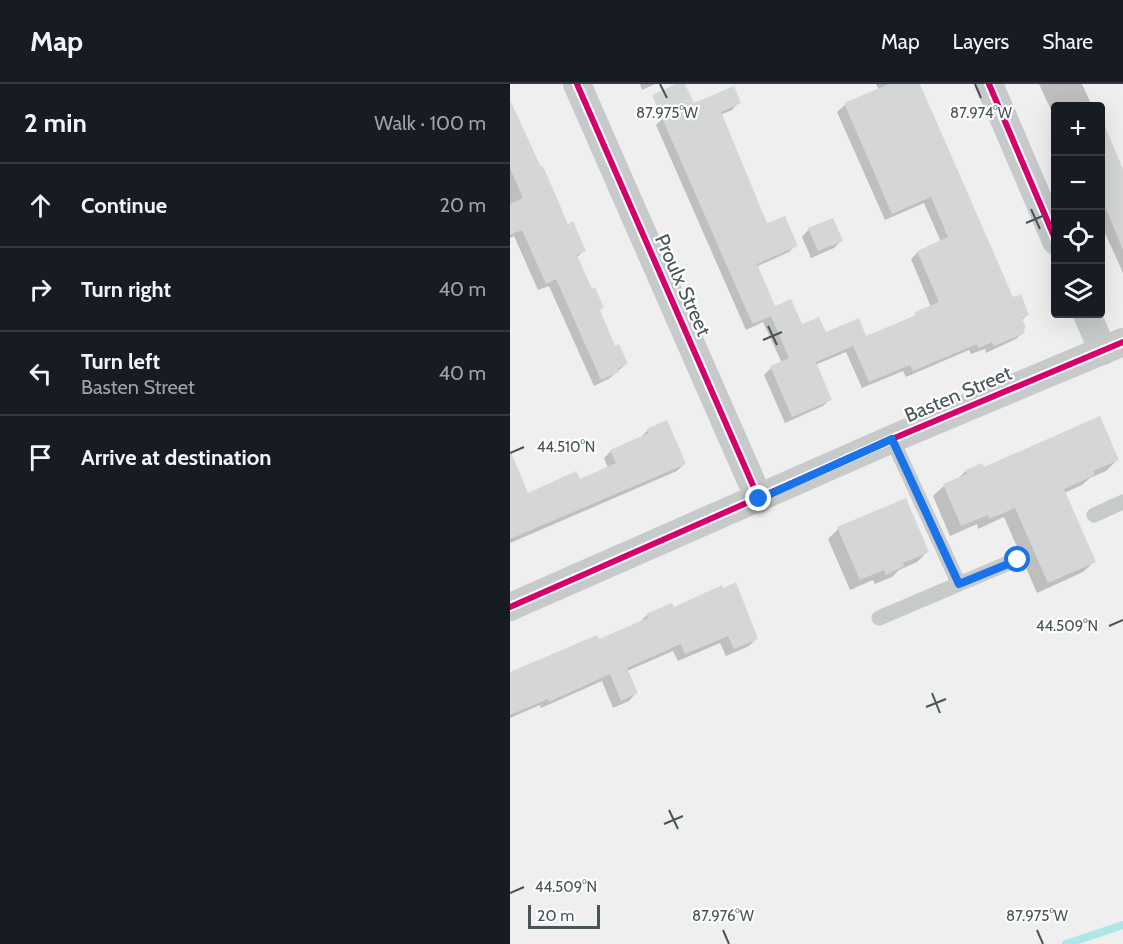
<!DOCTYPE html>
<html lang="en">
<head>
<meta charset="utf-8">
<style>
	:root { --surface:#171b24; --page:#20242c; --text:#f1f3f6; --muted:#9ea1a6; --line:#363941 }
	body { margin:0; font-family:Cabin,sans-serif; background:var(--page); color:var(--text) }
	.controls { position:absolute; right:18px; top:18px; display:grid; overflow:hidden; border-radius:6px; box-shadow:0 6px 24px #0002 }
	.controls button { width:54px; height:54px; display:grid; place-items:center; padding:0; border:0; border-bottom:2px solid var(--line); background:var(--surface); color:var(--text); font:30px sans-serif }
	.scale { position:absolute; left:18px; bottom:15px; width:72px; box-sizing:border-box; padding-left:6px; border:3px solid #475559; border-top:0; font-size:16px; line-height:21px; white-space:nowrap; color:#475559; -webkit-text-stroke:4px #fff; paint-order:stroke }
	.stop { position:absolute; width:18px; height:18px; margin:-14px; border:4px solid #1a73e8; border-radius:50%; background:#fff }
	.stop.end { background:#1a73e8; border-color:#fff; box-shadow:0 2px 6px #0008 }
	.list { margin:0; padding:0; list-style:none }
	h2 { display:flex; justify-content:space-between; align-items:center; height:78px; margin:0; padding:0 24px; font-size:26px }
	h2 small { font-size:20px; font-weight:400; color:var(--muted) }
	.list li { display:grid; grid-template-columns:39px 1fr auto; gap:18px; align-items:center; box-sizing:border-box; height:84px; padding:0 24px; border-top:2px solid var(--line) }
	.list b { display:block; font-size:22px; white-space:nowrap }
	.list p { margin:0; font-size:20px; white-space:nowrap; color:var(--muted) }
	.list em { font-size:20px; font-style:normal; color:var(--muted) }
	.icon { flex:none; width:33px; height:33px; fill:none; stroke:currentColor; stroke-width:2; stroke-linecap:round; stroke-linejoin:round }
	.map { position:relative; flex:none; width:613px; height:860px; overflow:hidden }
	header { display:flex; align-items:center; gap:36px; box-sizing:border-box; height:84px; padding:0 30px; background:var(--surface); border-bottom:2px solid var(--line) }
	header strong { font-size:28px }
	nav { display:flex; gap:33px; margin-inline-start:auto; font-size:21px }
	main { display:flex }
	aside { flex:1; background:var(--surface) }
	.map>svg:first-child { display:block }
	.shadow { fill:#0003 }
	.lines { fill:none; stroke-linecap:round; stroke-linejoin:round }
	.stream { stroke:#ace7e6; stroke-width:8 }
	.building { fill:#d5d7d7 }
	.service { stroke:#c6caca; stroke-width:15 }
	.minor { stroke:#c6caca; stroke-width:28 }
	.cycleway-casing { stroke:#fff; stroke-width:10 }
	.cycleway { stroke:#d6006c; stroke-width:6 }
	.route { stroke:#1a73e8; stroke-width:8 }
	.ticks { fill:none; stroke:#475559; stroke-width:2 }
	.labels { text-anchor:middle; stroke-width:4.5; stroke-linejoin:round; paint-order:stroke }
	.street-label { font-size:20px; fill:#475559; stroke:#fff }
	.ticks-label { font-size:15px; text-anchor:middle; fill:#475559; stroke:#fff; stroke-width:4.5; stroke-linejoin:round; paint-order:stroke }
</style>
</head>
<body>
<header>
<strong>Map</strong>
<nav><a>Map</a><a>Layers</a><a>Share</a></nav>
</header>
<main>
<aside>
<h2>2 min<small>Walk · 100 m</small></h2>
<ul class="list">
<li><svg class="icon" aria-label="ahead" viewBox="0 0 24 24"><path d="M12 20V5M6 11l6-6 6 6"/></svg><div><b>Continue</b></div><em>20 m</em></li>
<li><svg class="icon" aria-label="right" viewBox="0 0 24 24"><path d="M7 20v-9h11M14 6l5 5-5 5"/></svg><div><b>Turn right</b></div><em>40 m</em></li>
<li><svg class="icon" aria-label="left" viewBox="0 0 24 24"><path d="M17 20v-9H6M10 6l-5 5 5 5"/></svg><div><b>Turn left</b><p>Basten Street</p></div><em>40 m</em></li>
<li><svg class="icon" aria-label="arrive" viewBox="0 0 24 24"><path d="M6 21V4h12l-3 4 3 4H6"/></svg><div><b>Arrive at destination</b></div></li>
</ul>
</aside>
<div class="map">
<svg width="613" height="860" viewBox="0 0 613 860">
	<rect width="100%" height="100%" fill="#efefef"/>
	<path class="shadow" d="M130,0H145L132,6Z
		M366,0H407L503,215L518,230L511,237L513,248L506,255L476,269L475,265L461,270L459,266L396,293L393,287L352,304L336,268L305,281L320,315L313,322L275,339L254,291L261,284L272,279L253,238L236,246L146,41L153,34L229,18L222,26L210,31L256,141L286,161L279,168L246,183L264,224L291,242L315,250L356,254L401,235L406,230L421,223L401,175L408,168L431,158L414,119L375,136L327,28L335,21L369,6Z
		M529,0H572L582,22H546V37Z
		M0,19L57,141L74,167L66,174L104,264L116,280L100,294L84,302L39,202L28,206L4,152L0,154Z
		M590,37L613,88V189L590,138Z
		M299,145L331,157L324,164L301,174L292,153Z
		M138,346L174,380L167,387L0,459V409L18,411L69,397L98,384L94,374L101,367L131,353Z
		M607,376L596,387L580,394L572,401L554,409L584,478L573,488L527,509L494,433L468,445L467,440L440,452L423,412L434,402L446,396L456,387Z
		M328,445L418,467L407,478L389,486L382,493L365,500L363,496L340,506L318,455Z
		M163,525L247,554L239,562L216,572L210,559L168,577L163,567L117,587L126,609L119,617L103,624L92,597L31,624L30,621L0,634V590L88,557L129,539L137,531Z"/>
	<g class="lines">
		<path class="stream" d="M556,860L613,841"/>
	</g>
	<path class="building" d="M166,0H175L184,19L224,2L231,19L211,28L257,139L275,132L288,162L247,180L265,222L281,215L292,240L309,233L316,248L349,234L356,252L406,231L405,228L429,218L407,167L438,153L421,113L382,130L334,19L379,0H410L503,213L511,210L519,231L512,234L516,244L514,245L515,249L484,262L482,258L469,264L467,260L403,287L400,281L359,298L343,262L306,278L322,316L282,333L260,282L279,274L261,232L243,240L238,230L142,11Z
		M0,16L31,83L33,82L58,140L63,137L76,167L67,171L82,205L85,203L94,224L90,226L105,262L109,260L118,280L108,284L109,288L91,296L46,195L36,200L12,146L0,151V120L13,114L0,84Z
		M591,33L613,85V166L591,113Z
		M323,134L333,157L308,167L298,144Z
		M590,332L609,376L583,387L585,391L554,405L586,478L538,499L505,424L479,435L478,431L451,442L433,400L457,390L455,386L472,379L474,383Z
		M157,336L176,380L0,455V366L18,409L66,387L70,395L106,379L100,366L139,349L137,345Z
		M396,414L419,468L393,479L394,482L376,491L374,486L350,496L327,443Z
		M226,498L248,555L224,565L218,552L175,570L171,560L117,584L128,609L111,617L100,590L39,618L38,615L0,631V588L87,551L89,555L138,534L136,530L162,519L164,523L212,501L213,504Z"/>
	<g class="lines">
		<path class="service" d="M584,431L613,418
			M449,500L508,475
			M369,534L449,500L382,355"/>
		<path class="minor" d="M67,0L249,415
			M479,0L546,157
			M577,230L593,267
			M0,523L382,355L613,258"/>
		<g class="cycleway-casing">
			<path id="cycleway" d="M67,0L249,415
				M479,0L546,157
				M0,523L382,355L613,258"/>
		</g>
		<use href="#cycleway" class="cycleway"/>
	</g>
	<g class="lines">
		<path class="route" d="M249,415L382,355L449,500L508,476"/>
	</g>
	<path class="ticks" d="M150,0L157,14M465,0L471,14M521,125L530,145M516,139L535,131M258,242L267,261M253,256L272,248M0,369L14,363M599,542L613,536M422,609L430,629M416,623L436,615M159,726L168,745M154,740L173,732M0,809L14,803M213,846L219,860M527,846L533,860"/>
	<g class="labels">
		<g class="street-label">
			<text transform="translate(173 201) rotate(66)" y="7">Proulx Street</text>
			<text transform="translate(448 310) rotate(-23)" y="7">Basten Street</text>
		</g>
	</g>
	<g class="ticks-label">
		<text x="157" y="34">87.975°W</text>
		<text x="471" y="34">87.974°W</text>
		<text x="56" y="368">44.510°N</text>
		<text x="557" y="547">44.509°N</text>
		<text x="56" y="808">44.509°N</text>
		<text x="213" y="837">87.976°W</text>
		<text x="527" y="837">87.975°W</text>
	</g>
</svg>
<div class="controls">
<button>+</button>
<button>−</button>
<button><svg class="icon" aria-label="locate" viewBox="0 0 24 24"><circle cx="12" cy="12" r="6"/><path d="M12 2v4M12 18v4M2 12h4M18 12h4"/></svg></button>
<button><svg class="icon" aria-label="layers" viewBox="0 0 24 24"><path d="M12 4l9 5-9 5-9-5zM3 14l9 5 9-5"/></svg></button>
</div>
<div class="scale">20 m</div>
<div class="stop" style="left:508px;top:476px"></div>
<div class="stop end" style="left:249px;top:415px"></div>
</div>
</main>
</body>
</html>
